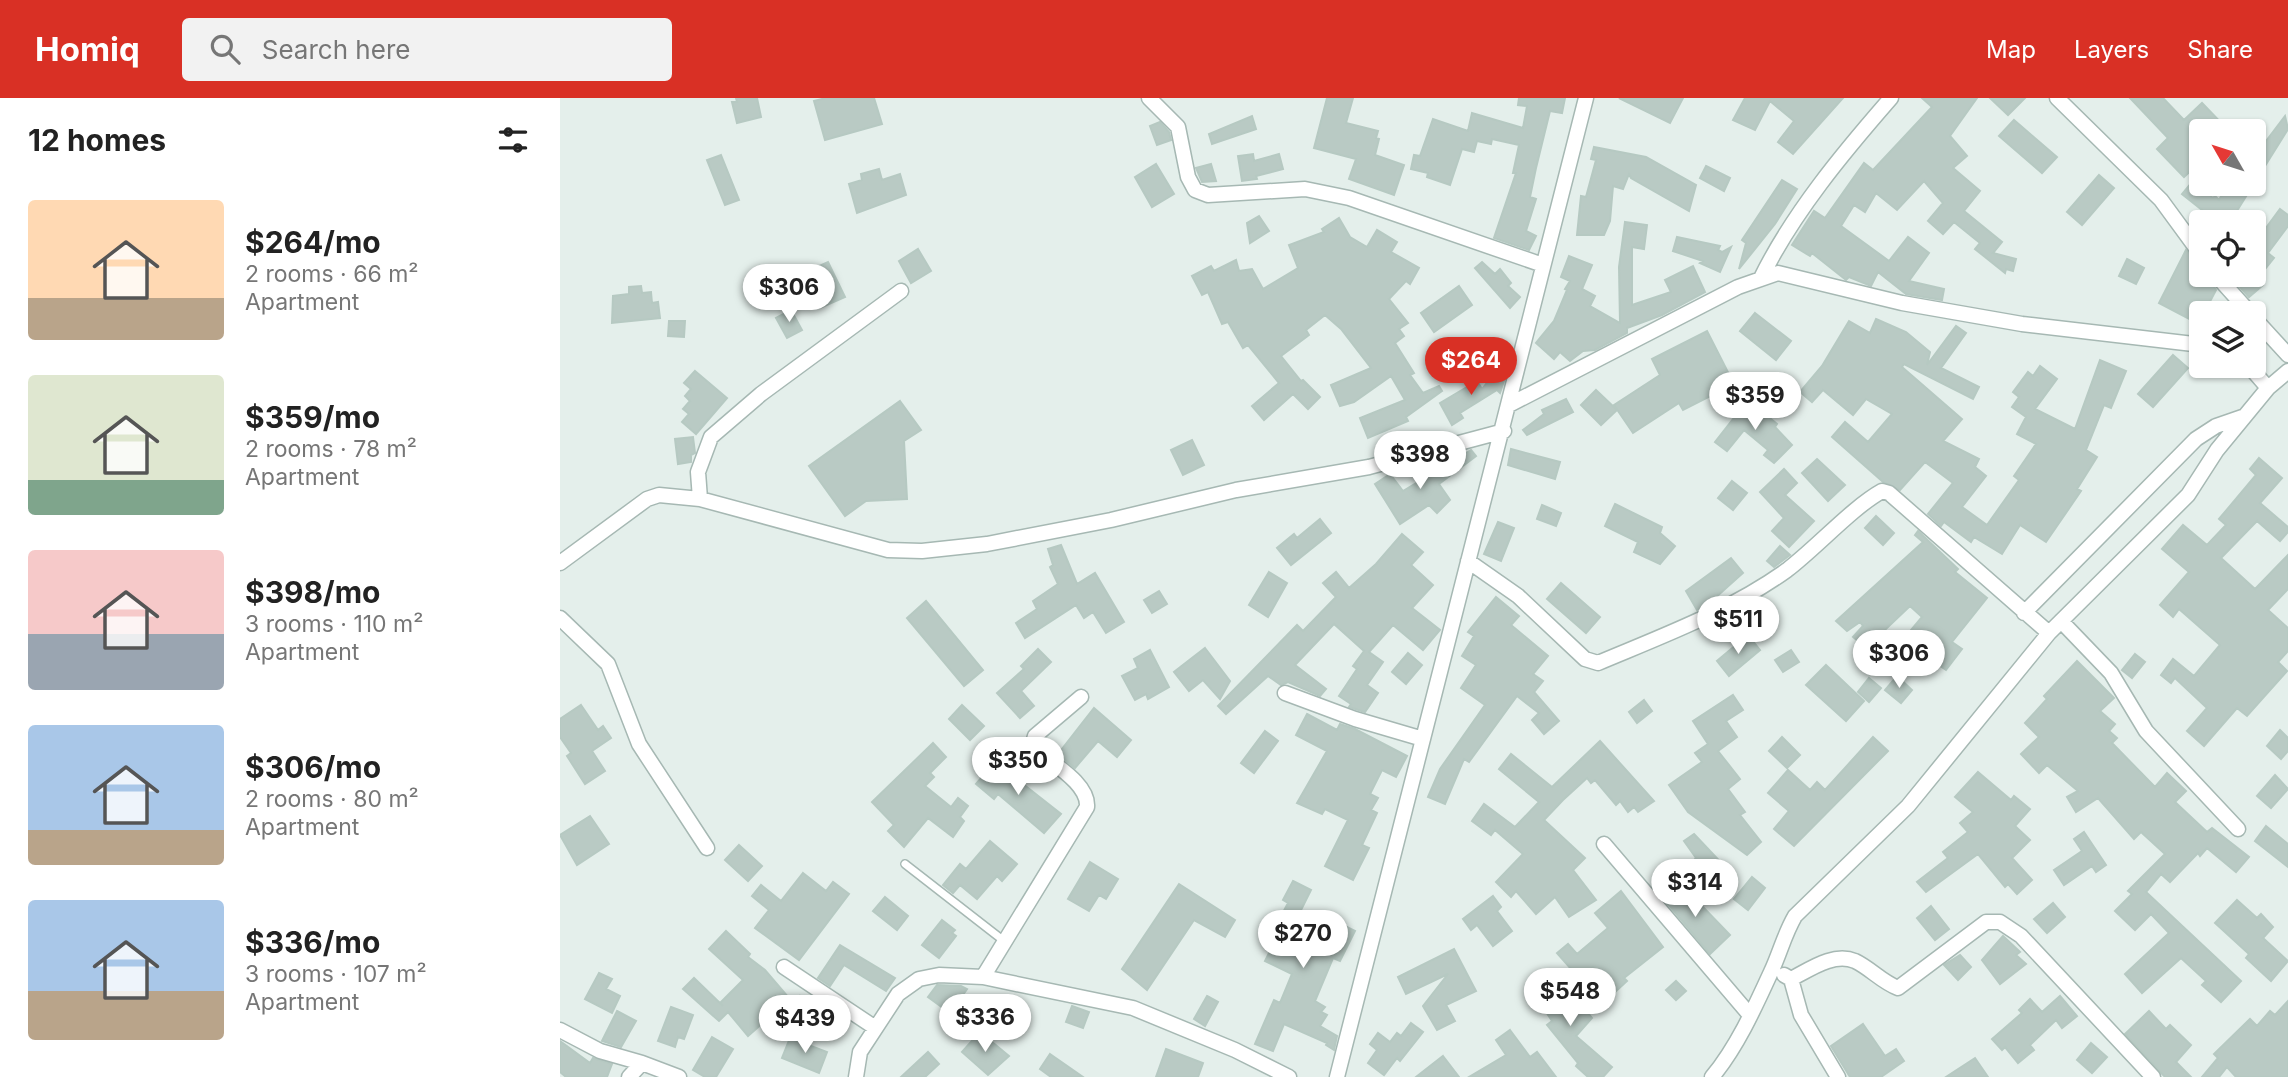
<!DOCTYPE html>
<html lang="en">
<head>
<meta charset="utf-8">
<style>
	body { margin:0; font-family:Inter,sans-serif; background:#f2f2f2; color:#222; height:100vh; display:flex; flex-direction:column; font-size:26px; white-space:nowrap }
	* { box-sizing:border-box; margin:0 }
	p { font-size:23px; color:#767676 }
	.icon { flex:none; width:38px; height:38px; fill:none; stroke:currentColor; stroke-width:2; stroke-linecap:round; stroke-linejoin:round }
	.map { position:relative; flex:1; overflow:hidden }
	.drawer { display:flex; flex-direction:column; background:#fff; width:560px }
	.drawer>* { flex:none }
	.needle { width:46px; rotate:309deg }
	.tools { position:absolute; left:1629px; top:21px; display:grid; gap:14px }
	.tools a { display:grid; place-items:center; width:77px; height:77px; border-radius:7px; background:#fff; box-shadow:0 2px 5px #0004; font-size:35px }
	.price { position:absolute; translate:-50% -60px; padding:0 16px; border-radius:24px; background:#fff; color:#222; font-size:23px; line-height:46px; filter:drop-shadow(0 2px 4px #0008) }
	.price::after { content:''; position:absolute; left:50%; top:42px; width:21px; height:16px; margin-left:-10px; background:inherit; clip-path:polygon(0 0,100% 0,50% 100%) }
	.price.on { background:#d93025; color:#fff }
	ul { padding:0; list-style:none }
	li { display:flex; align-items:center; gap:21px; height:175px; padding:0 28px }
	li span { display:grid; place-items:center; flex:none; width:196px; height:140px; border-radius:7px; color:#555 }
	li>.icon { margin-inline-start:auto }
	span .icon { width:84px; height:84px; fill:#fffc; stroke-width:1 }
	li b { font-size:30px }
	h2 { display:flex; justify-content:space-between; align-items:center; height:84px; padding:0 28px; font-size:30px }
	header { display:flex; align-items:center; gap:42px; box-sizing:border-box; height:98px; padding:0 35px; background:#d93025; color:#fff }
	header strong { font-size:33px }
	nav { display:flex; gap:38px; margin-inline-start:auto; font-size:24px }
	.search { width:490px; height:63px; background:#f2f2f2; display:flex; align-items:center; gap:18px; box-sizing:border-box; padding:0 24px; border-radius:7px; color:#767676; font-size:26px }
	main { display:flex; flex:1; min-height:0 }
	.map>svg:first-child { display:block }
</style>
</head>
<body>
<header>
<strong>Homiq</strong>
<div class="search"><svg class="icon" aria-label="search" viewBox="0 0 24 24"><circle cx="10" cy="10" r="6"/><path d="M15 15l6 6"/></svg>Search here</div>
<nav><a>Map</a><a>Layers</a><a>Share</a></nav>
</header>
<main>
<section class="drawer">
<h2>12 homes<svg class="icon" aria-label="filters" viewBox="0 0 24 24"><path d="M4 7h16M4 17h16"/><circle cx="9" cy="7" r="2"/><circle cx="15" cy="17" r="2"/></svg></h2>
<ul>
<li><span style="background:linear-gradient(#ffd9b3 70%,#b9a48a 0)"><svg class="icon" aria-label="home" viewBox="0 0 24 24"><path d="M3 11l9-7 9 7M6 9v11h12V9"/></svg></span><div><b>$264/mo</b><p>2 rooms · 66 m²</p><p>Apartment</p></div></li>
<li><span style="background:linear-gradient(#dfe7d0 75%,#7fa58c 0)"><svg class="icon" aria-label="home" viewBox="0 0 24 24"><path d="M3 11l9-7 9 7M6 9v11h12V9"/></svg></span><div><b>$359/mo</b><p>2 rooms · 78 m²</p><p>Apartment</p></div></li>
<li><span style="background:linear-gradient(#f6c9c9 60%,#9aa5b1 0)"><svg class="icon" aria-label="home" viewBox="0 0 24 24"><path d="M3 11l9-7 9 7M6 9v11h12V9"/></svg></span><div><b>$398/mo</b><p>3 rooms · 110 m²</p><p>Apartment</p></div></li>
<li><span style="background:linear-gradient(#a9c7e8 75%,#b9a48a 0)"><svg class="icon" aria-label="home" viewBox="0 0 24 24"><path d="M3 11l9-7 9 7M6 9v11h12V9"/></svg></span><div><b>$306/mo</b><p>2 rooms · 80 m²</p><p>Apartment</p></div></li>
<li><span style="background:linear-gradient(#a9c7e8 65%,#b9a48a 0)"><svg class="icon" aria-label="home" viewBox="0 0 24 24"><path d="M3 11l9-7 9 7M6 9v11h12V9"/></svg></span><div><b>$336/mo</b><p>3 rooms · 107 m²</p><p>Apartment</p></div></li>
</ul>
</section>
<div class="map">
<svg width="1728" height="979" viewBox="0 0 1728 979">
	<rect width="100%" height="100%" fill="#e4efeb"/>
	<!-- building -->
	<path fill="#b9cac4" stroke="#b6c9c2" stroke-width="2" d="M176 0H197L201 19 177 25 172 4H177Z
		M266 0H314L322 26 265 42 254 3Z
		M767 0H793L786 25 818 33 816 40 819 41 815 57 844 67 834 97 789 81 796 61 754 50Z
		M959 0H1005L1002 15 990 13 976 70 970 99 976 101 966 133 976 138 969 152 934 140 956 75H953L959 47 932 41 931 46 917 43 914 54 902 51 890 87 867 79 868 75 851 71 854 57 860 58 873 21 908 33 912 15 963 30 967 8 958 7Z
		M1059 0H1123L1110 25Z
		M1185 0H1283L1233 56 1218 44 1234 23 1210 3 1195 32 1173 22Z
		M1362 0H1417L1390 38 1407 58 1393 70 1420 93 1404 113 1442 144 1433 155 1456 161 1453 173 1446 171 1445 175 1415 151 1420 145 1394 124 1383 136 1368 123 1383 105 1364 83 1337 112 1316 95 1305 114 1294 107 1281 128 1329 163 1348 139 1369 155 1349 183 1384 191 1382 202 1346 196 1318 174 1311 188 1289 179 1286 182 1252 155 1250 158 1232 147 1254 113 1265 120 1304 65 1313 72 1372 9Z
		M1430 0H1465L1448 17Z
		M1570 0H1603L1624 22 1642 5 1669 33H1642V62L1624 79 1597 51 1608 40Z
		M692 18 696 31 652 46 649 36Z
		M1725 18 1728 31 1675 116 1684 124H1632L1642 112 1622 96 1633 83 1653 100 1655 98 1659 102 1668 86H1694V59Z
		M1454 22 1497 59 1482 75 1439 38Z
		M600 24 609 34 611 42 597 47 590 28Z
		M1034 49 1086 59 1136 87 1129 113 1071 80 1069 76 1063 91 1053 88 1050 123 1044 137H1017L1021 98 1026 99 1036 62 1031 61Z
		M693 56 694 63 719 56 723 71 696 78 697 81 682 83 678 58Z
		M161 57 179 102 165 107 147 62Z
		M596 66 614 96 592 109 575 79Z
		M651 66 656 83 642 84 636 70Z
		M1146 68 1170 80 1164 93 1140 80Z
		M319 71 322 82 340 76 346 97 297 115 289 86 302 82 301 76Z
		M1539 77 1554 90 1522 127 1507 114Z
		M1222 82 1237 91 1215 126 1179 171 1186 145 1182 142Z
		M1720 111 1728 117V128L1708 155 1714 160 1698 180 1703 187 1689 199 1669 177H1694V133L1700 138Z
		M699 118 709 133 690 145 687 125Z
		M779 120 790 139 807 149 817 132 837 144 831 154 859 170 850 186 846 183 829 201 848 225 839 231 844 238 835 245 854 275 850 277 863 295 879 288 882 293 846 319 848 323 808 340 800 320 845 302 831 278 794 304 780 308 771 287 811 270 781 231 765 217 746 232 749 237 721 258 741 283 743 282 760 299 748 311 733 296 704 322 692 308 719 285 688 247 683 250 668 224 662 226 648 194 642 197 632 178 651 168 654 173 676 162 679 173 692 171 703 191 738 170 729 147 764 134 762 131Z
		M1065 124 1087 127 1084 151 1072 149V207L1111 194 1105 182 1133 168 1145 194 1102 217 1067 230V235L1035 252 1023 253 1010 263 1000 254 994 261 976 245 994 223 1007 192 1005 191 1010 183 1001 179 1009 158 1032 167 1022 191 1035 198 1030 208 1060 225 1059 169Z
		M1117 139 1160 148 1158 152 1162 154 1171 149 1160 174 1140 165 1143 163 1113 153Z
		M358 151 371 173 351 185 339 163Z
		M1626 152 1642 167V177H1647L1656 192 1644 215H1642L1639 226 1599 205Z
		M1567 161 1584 170 1576 186 1559 178Z
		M268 164 285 199 260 210 253 195 257 193 248 173Z
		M922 164 935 176 940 171 951 185 948 188 960 199 950 210 915 170Z
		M81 188 82 195 91 194 92 205 98 204 100 220 52 225 53 198 69 196V189Z
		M899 188 912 207 874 234 861 215Z
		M231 212 242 232 227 240 216 220Z
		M1195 215 1231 243 1216 262 1180 233Z
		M1316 221 1346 234 1370 254 1367 267 1396 228 1406 235 1381 270 1419 289 1413 301 1344 266 1342 269 1402 321 1383 343 1419 361 1415 369 1426 378 1402 409 1427 427 1459 382 1454 378 1476 346 1457 336 1466 319 1452 309 1459 299 1453 294 1468 274 1473 278 1480 268 1497 281 1475 311 1515 331 1540 262 1566 273 1551 310 1544 307 1526 352 1537 359 1517 391 1521 393 1486 444 1460 427 1442 456 1414 439 1411 444 1384 424 1381 428 1368 416 1393 385 1365 364 1340 392 1323 384 1272 339 1285 324 1308 344 1332 316 1306 301 1293 317 1263 292 1252 304 1240 294 1262 268 1289 223 1310 235Z
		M109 223H125L124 239 108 238Z
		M1147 233 1174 286 1123 312 1119 305 1073 335 1054 307 1100 277 1092 261Z
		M1613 257 1628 270 1593 309 1578 296Z
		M938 271 946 277 940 295 937 292 900 315 903 320 892 327 880 305 917 283 922 291Z
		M135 273 167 300 136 336 122 324 129 316 123 311 130 303 125 298 131 291 124 285Z
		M1036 292 1057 312 1041 327 1021 307Z
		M1006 301 1013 314 967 337 963 332 984 316 982 312Z
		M1188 302 1217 326 1215 329 1232 347 1214 365 1204 357 1208 352 1184 332 1167 353 1155 344Z
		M340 303 361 332 344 343 347 401 306 403 285 418 249 368Z
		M133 339 135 355 131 357V364L118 366 115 341Z
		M632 342 644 367 623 377 611 352Z
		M951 351 1000 364 995 381 948 367Z
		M911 352 916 358 879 386 890 402 877 415 869 407 840 426 815 386 830 376 843 393Z
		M1699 360 1722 380 1700 405 1728 429V434L1720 443 1697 423 1661 460 1695 491 1728 457V491L1708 512 1728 530V553L1718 564 1727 573 1687 618 1677 610 1644 648 1627 633 1647 610 1615 580 1611 585 1601 577 1613 561 1634 578 1660 547 1619 511 1613 519 1600 507 1629 474 1602 451 1623 427 1647 447 1666 427 1659 421 1696 377 1690 371Z
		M1257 361 1285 387 1268 403 1242 375Z
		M1224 371 1237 385 1225 397 1254 423 1229 449 1212 433 1224 420 1200 394Z
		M1172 383 1187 395 1173 412 1158 400Z
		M1055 406 1102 429 1100 435 1115 448 1100 466 1074 454 1078 444 1045 428Z
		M982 407 1001 415 996 428 977 421Z
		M1316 418 1334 435 1323 447 1305 430Z
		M760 421 771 435 731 467 717 450 734 436 737 440Z
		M938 424 954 430 941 463 924 456Z
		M1358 433 1398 471 1395 474 1427 500 1392 544 1402 551 1386 572 1361 555 1344 576 1326 562 1362 519 1350 508 1306 550 1293 539 1303 528 1300 524 1287 533 1276 523 1363 444 1355 437Z
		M842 436 863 454 851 467 873 487 852 510 880 532 863 552 833 527 809 554 823 564 807 587 818 595 805 614 789 609 791 606 779 598 797 571 793 568 804 553 774 526 735 567 766 591 760 598 728 584 721 587 708 578 666 616 658 608 737 527 743 533 776 499 763 485 776 474 789 490 816 466Z
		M501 447 517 486 535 475 564 524 546 535 533 514 524 520 516 507 465 540 456 525 477 511 473 503 498 486 490 469 493 467 488 451Z
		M1220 448 1230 457 1214 469 1207 463Z
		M1171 460 1183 475 1155 500 1156 503 1137 512 1126 493Z
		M709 474 727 485 708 519 689 507Z
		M1001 485 1040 519 1026 535 987 501Z
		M599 493 607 506 592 515 584 502Z
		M936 499 959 518 951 527 988 558 973 576 983 583 974 594 999 623 984 636 972 622 979 615 957 598 909 664 904 661 885 706 868 699 880 671 925 607 901 590 916 567 902 558 914 538 908 534Z
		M366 503 423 572 404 588 347 520Z
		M1188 537 1200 552 1169 578 1157 563Z
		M645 550 670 583 660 601 643 582 629 593 614 574Z
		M478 551 491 564 461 593 474 608 460 620 437 595 464 571 461 568Z
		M590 552 609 589 588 601 586 596 575 602 562 578 578 570 574 561Z
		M1231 552 1239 564 1223 574 1215 562Z
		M848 555 862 567 846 586 832 574Z
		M1575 556 1585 564 1572 580 1562 572Z
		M1517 563 1554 600 1540 613 1555 626 1549 633 1557 640 1552 645 1595 689 1607 675 1626 693 1615 704 1647 734 1652 730 1689 759 1676 774 1647 750 1640 758 1638 755 1610 784 1601 776 1586 794 1681 883 1661 904 1642 887 1646 883 1621 860 1582 895 1565 876 1609 835 1591 816 1575 832 1555 813 1572 796 1568 793 1605 756 1581 734 1574 741 1538 700 1516 714 1507 699 1518 693 1487 667 1479 675 1461 656 1479 639 1465 625 1487 601 1484 598Z
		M1266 567 1304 603 1286 623 1246 587Z
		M1337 578 1352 592 1341 605 1325 592Z
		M1309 580 1321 590 1309 604 1298 594Z
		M1173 597 1183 612 1166 623 1177 639 1158 653 1180 681 1168 691 1185 714 1180 717 1201 744 1187 757 1128 714 1109 687 1142 664 1135 655 1148 646 1133 623Z
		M1084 602 1092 613 1077 625 1069 614Z
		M21 607 38 632 43 628 51 640 32 653 45 673 25 686 7 658 11 655 0 639V621Z
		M402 607 424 628 410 642 389 621Z
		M534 610 571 642 557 659 538 643 515 670 498 656Z
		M747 616 777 632 780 626 795 631 847 658 836 679 822 672 810 696 818 700 811 712 817 715 802 747 809 750 793 782 765 768 788 722 765 711 762 716 737 705 767 653 736 637Z
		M1720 632 1728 640V653L1721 661 1707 648Z
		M705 633 718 643 694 675 681 665Z
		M1222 639 1240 657 1227 670 1209 653Z
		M1313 639 1328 653 1234 748 1214 731 1229 713 1208 695 1228 672 1250 692 1257 684 1265 692Z
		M1040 643 1094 703 1078 714 1074 709 1068 714 1060 703 1056 707 1035 682 1031 685 1027 680 1003 702 984 722 1025 760 1013 772 1036 802 1009 819 995 799 976 816 956 793 951 799 936 784 963 756 935 732 931 737 912 723 924 706 955 729 979 704 939 671 951 656 992 689Z
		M373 645 386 659 370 675 374 679 365 688 391 709 398 700 408 708 400 719 404 723 393 739 368 720 344 749 328 733 334 727 312 704Z
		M435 664 501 716 484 735 438 696 434 701 416 686Z
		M1418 674 1451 702 1454 698 1470 711 1455 728 1470 742 1452 760 1472 782 1457 796 1448 786 1445 789 1418 756 1366 794 1357 784 1388 760 1383 754 1408 734 1400 725 1413 714 1395 699Z
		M1715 677 1728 691 1711 710 1697 698Z
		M30 718 49 746 17 767 0 737Z
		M1706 728 1728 746V769L1695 743Z
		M1524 734 1546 767 1536 774 1532 768 1504 787 1494 772 1522 753 1514 741Z
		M1134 736 1169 773 1151 791 1129 768 1136 760 1124 743Z
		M430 743 457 766 442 783 437 778 417 801 400 787 393 795 383 787 400 766 406 771Z
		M179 747 202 768 188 783 165 762Z
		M530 764 558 781 546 801 539 797 529 813 508 801Z
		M243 775 266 793 273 784 289 796 239 862 195 830 209 812 192 798 201 787 221 803Z
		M1192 779 1205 790 1188 812 1174 801Z
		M1109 782 1133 813 1140 806 1170 837 1150 856 1096 792Z
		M733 783 751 792 740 814 766 827 769 820 795 833 780 863 773 860 755 903 765 909 761 914 767 917 760 928 777 938 774 952 766 947 767 945 724 926 713 953 695 946 714 902 720 905 732 876 705 863 721 831 716 828 728 805 723 802Z
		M619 786 675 822 665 839 634 822 587 892 562 871Z
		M1061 793 1103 849 1064 880 1067 883 1055 894 1033 869 1019 880 997 855 1008 846 1017 856 1048 830 1035 815Z
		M933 798 941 809 937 813 952 833 933 848 917 827 911 832 903 821Z
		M325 799 348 818 337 832 313 813Z
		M1677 802 1697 820 1701 816 1713 829 1703 840 1728 863 1711 883 1686 860 1689 856 1655 825Z
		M1493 805 1505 819 1487 835 1474 821Z
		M1371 808 1389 831 1375 842 1357 820Z
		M382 822 395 832 392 835 396 838 379 860 362 847Z
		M166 833 190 856 188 859 205 872 234 906 240 898 256 911 248 922 251 926 247 930 220 910 188 938 168 914 159 923 123 891 134 880 163 908 160 905 183 882 149 851Z
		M1443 838 1460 854 1456 857 1466 866 1440 886 1422 862Z
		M280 847 335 880 326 893 284 867 270 888 258 880Z
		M894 851 916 893 886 907 895 923 877 932 863 908 888 876 846 896 838 879Z
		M1400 857 1411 869 1398 882 1384 867Z
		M39 875 52 881 46 891 60 898 52 915 25 901Z
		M983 876 1005 911 1017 902 1032 920 1016 938 1052 969 1043 979H1028L1016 968 1018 965 987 927 992 923 968 886Z
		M1116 883 1126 893 1116 902 1106 892Z
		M377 887 401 888 407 891 390 915 368 899Z
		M647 898 658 904 645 928 634 921Z
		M1500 898 1517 918 1502 930 1496 922 1470 947 1474 952 1458 965 1445 949 1442 952 1432 941 1462 915 1459 912 1470 901 1482 914Z
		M1728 903V979H1676L1667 969 1659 979H1642L1658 960 1654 956 1690 921 1697 928 1710 913 1715 917Z
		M512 908 529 914 523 930 506 924Z
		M111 909 133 917 124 941 118 939 115 949 98 943Z
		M57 913 76 923 61 949 42 943Z
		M1589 913 1606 931 1610 927 1631 947 1616 964 1631 979H1605L1565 936Z
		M851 925 863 934 840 963 837 960 824 977 808 965 817 952 810 946 818 935 830 944 837 935 841 938Z
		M1303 926 1325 958 1336 951 1344 963 1321 979H1290L1271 948Z
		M950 932 970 959 977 954 996 979H909L946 957 936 942Z
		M420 934 449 958 428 977 402 954Z
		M152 939 173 951 156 979H145L133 972Z
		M230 940 267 954 259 975 222 960Z
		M0 943 30 965 33 960 52 966 47 979H6L0 974Z
		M1531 945 1547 959 1532 975 1517 962Z
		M606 951 643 965 638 979H596Z
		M368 954 379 966 365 979H341Z
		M490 956 523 979H491L480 971Z
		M883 958 899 979H856Z
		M1415 960 1428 979H1386Z"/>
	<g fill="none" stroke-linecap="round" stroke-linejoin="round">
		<defs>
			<path id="service" d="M345 766 444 843"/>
			<path id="minor" d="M589 0 618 29 628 79 635 92 648 97 745 91 789 100 983 167
				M1497 0 1601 102 1642 158
				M1656 177 1690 215
				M1201 180C1233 115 1283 55 1331 0
				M1694 220 1728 257
				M1689 268 1708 290
				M949 307 1178 189 1218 175 1342 205 1462 226 1642 247
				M140 401 138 374 151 339 201 296 341 193
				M908 463 958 498 1025 561 1038 565C1102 538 1170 513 1227 472 1256 450 1293 409 1322 393L1329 395 1489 535
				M0 465 87 401 99 397 140 401 328 452 362 453 427 446 551 422 676 392 809 369 944 333
				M1464 515 1636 341 1656 328 1682 319
				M0 520 48 566 79 646 147 750
				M1501 523 1551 575 1586 633 1678 731
				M725 595 795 621 863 641
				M1044 746 1189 916
				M224 869 314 929
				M1224 877 1231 881 1241 917 1278 979
				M423 879 527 709C529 686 493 666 478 653L473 645 475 638 521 599
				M1231 881C1249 872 1273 854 1295 863 1310 870 1322 884 1338 890L1426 824H1440L1461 838 1593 979
				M0 932 40 953 82 965
				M69 979 82 965 119 979
				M296 979 300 954 338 896 359 881 379 877 423 879 573 910 675 952 729 979
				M777 979 1026 0
				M1152 979C1177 949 1195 909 1211 874 1220 855 1224 837 1235 818L1348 708 1489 535 1628 397 1657 352 1708 290 1728 273"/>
		</defs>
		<!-- service casing -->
		<use href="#service" stroke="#a6b8b3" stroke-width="10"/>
		<!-- minor casing -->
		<use href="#minor" stroke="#a6b8b3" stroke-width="17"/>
		<!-- service -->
		<use href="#service" stroke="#fff" stroke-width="7"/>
		<!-- minor -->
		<use href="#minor" stroke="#fff" stroke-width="14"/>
	</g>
</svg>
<div class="tools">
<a><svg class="needle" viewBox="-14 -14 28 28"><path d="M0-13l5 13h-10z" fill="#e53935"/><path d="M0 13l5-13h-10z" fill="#767676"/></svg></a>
<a><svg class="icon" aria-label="locate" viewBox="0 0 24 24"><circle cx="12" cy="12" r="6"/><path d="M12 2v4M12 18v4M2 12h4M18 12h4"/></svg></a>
<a><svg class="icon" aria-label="layers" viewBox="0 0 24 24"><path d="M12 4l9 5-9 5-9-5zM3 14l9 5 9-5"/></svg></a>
</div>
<b class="price" style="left:229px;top:226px">$306</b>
<b class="price on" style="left:911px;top:299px">$264</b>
<b class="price" style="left:1195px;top:334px">$359</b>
<b class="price" style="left:860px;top:393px">$398</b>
<b class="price" style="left:1178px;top:558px">$511</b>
<b class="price" style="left:1339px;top:592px">$306</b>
<b class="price" style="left:458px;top:699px">$350</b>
<b class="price" style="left:1135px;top:821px">$314</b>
<b class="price" style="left:743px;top:872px">$270</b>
<b class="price" style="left:1010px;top:930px">$548</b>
<b class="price" style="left:425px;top:956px">$336</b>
<b class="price" style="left:245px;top:957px">$439</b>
</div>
</main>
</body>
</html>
